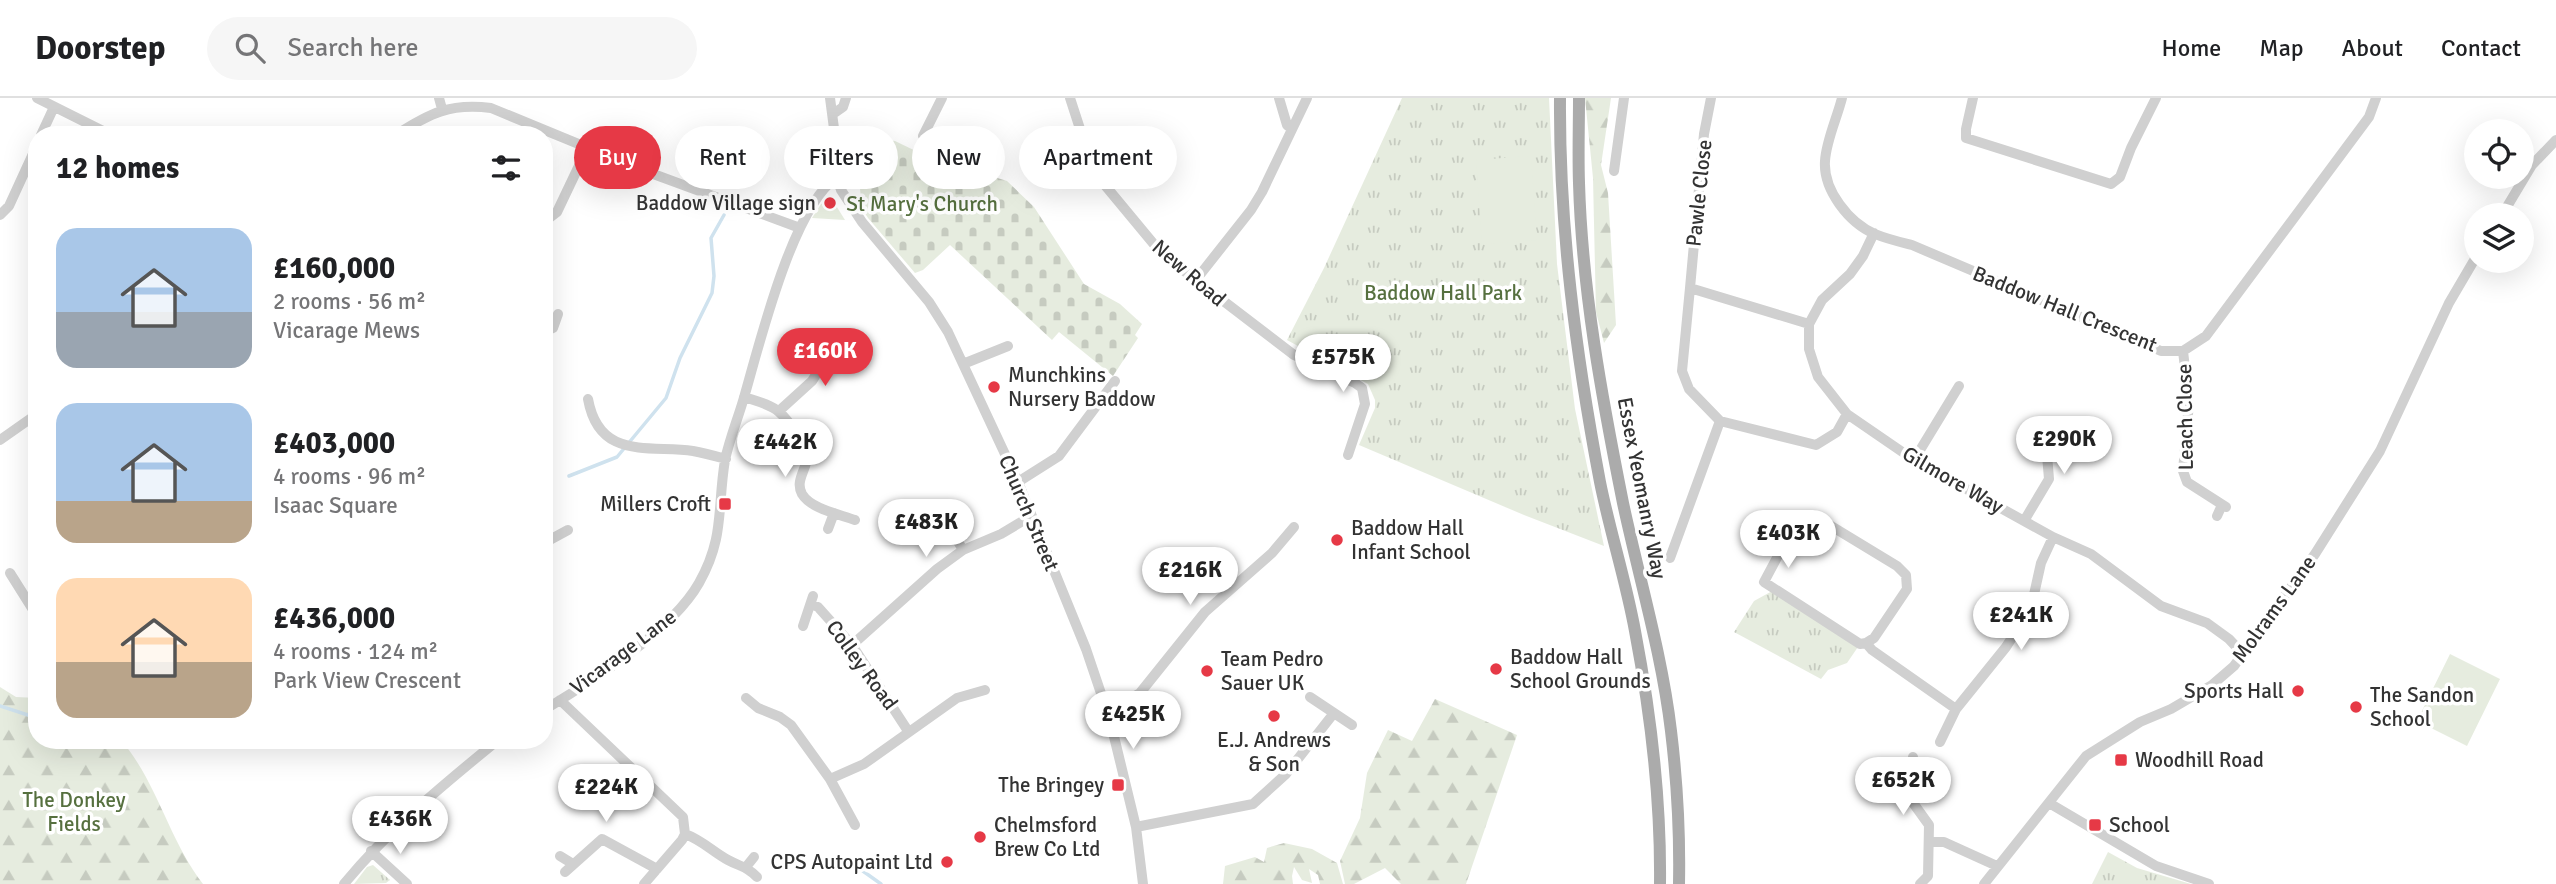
<!DOCTYPE html>
<html lang="en">
<head>
<meta charset="utf-8">
<style>
	body { margin:0; font-family:Signika,sans-serif; background:#f6f6f6; color:#202124; height:100vh; display:flex; flex-direction:column; font-size:26px; white-space:nowrap }
	* { box-sizing:border-box; margin:0 }
	p { font-size:23px; color:#757577 }
	.icon { flex:none; width:38px; height:38px; fill:none; stroke:currentColor; stroke-width:2; stroke-linecap:round; stroke-linejoin:round }
	.map { position:relative; flex:1; overflow:hidden }
	.details { position:absolute; left:28px; top:28px; width:525px; height:623px; display:flex; flex-direction:column; background:#fff; border-radius:28px; box-shadow:0 7px 28px #0002 }
	.details>* { flex:none }
	.top-card { position:absolute; left:574px; top:28px; width:665px; height:63px; display:flex; gap:14px }
	.fabs { position:absolute; left:2464px; top:21px; display:grid; gap:14px }
	.fabs a { display:grid; place-items:center; width:70px; height:70px; border-radius:50%; background:#fff; box-shadow:0 7px 28px #0002; font-size:35px }
	.price { position:absolute; translate:-50% -60px; padding:0 16px; border-radius:24px; background:#fff; color:#222; font-size:23px; line-height:46px; filter:drop-shadow(0 2px 4px #0008) }
	.price::after { content:''; position:absolute; left:50%; top:42px; width:21px; height:16px; margin-left:-10px; background:inherit; clip-path:polygon(0 0,100% 0,50% 100%) }
	.price.current { background:#e63946; color:#fff }
	ul { padding:0; list-style:none }
	li { display:flex; align-items:center; gap:21px; height:175px; padding:0 28px }
	li span { display:grid; place-items:center; flex:none; width:196px; height:140px; border-radius:21px; color:#555 }
	li>.icon { margin-inline-start:auto }
	span .icon { width:84px; height:84px; fill:#fffc; stroke-width:1 }
	li b { font-size:30px }
	h2 { display:flex; justify-content:space-between; align-items:center; height:84px; padding:0 28px; font-size:30px }
	.tag { padding:0 24px; border-radius:32px; background:#fff; box-shadow:0 7px 28px #0002; font-size:24px; line-height:63px }
	.tag.current { background:#e63946; color:#fff }
	header { display:flex; align-items:center; gap:42px; box-sizing:border-box; height:98px; padding:0 35px; background:#fff; border-bottom:2px solid #e0e0e0 }
	header strong { font-size:33px }
	nav { display:flex; gap:38px; margin-inline-start:auto; font-size:24px }
	.search { width:490px; height:63px; background:#f6f6f6; display:flex; align-items:center; gap:18px; box-sizing:border-box; padding:0 24px; border-radius:38px; color:#757577; font-size:26px }
	.map>svg:first-child { display:block }
</style>
</head>
<body>
<header>
<strong>Doorstep</strong>
<div class="search"><svg class="icon" aria-label="search" viewBox="0 0 24 24"><circle cx="10" cy="10" r="6"/><path d="M15 15l6 6"/></svg>Search here</div>
<nav><a>Home</a><a>Map</a><a>About</a><a>Contact</a></nav>
</header>
<div class="map">
<svg width="2556" height="786" viewBox="0 0 2556 786">
	<defs>
		<pattern id="grass-tufts" width="24" height="20" patternUnits="userSpaceOnUse" patternTransform="scale(1.75)"><rect width="24" height="20" fill="#e6ecdf"/><path d="M3 7l-1-3M5 7V3M7 7l1-3M15 17l-1-3M17 17v-4M19 17l1-3" fill="none" stroke="#c6cbc0"/></pattern>
		<pattern id="forest-firs" width="22" height="20" patternUnits="userSpaceOnUse" patternTransform="scale(1.75)"><rect width="22" height="20" fill="#e6ecdf"/><path d="M5 1l3.5 6h-7zM16 11l3.5 6h-7z" fill="#c6cbc0"/></pattern>
		<pattern id="cemetery-stones" width="16" height="16" patternUnits="userSpaceOnUse" patternTransform="scale(1.75)"><rect width="16" height="16" fill="#e6ecdf"/><path d="M2 7V4a2 2 0 0 1 4 0v3zM10 15v-3a2 2 0 0 1 4 0v3z" fill="#c6cbc0"/></pattern>
	</defs>
	<rect width="100%" height="100%" fill="#fff"/>
	<!-- grass -->
	<path fill="url(#grass-tufts)" d="M1402 0H1549L1557 166 1575 311 1604 448 1524 417 1359 347 1375 310V302L1368 286 1287 242 1324 170Z
		M829 102 835 106 845 122 812 120 821 106Z
		M1774 492 1860 546 1847 565 1828 572 1821 581 1734 534 1754 503Z
		M2108 754 2137 770 2191 786H2092Z
		M373 767 390 782 386 785 354 786 367 769Z"/>
	<!-- forest -->
	<path fill="url(#forest-firs)" d="M1585 0H1611L1601 67 1608 95 1616 227 1604 245 1596 214 1593 80Z
		M0 589 16 599 37 600V642H121C157 684 169 742 203 786H0Z
		M1435 601 1517 637 1466 786H1401L1385 770 1354 786H1345L1340 763 1360 720 1367 675 1388 632 1412 643Z
		M1284 745 1312 751 1337 765 1343 786H1320L1318 777 1309 771 1312 785 1302 782 1294 769 1292 778 1293 786H1223L1225 768 1255 759 1264 764 1267 750Z"/>
	<!-- cemetery -->
	<path fill="url(#cemetery-stones)" d="M863 38 895 43 922 56 1007 83 1034 109 1084 186 1120 206 1142 226 1135 237 1138 240 1113 278 1059 234 1052 242 950 147 923 172 915 175 868 120 857 103 861 101 857 59Z"/>
	<!-- garden -->
	<path fill="#e6ecdf" d="M1531 58 1537 142 1482 146 1476 62Z
		M2450 556 2500 581 2467 648 2417 623Z"/>
	<g fill="none" stroke-linecap="round" stroke-linejoin="round">
		<!-- stream -->
		<path stroke="#cfe2ee" stroke-width="3.5" d="M569 378 617 359 666 300 680 260 712 195 714 178 711 140 724 117
			M0 608 37 620
			M860 771 881 786"/>
		<!-- minor -->
		<path stroke="#d0d0d0" stroke-width="10" d="M37 0 111 37
			M439 0 442 11
			M830 0 835 38 837 79 841 92 862 124 929 204 948 234 1018 384 1086 551 1110 622 1136 729 1143 786
			M1070 0 1094 74 1162 156 1294 257 1355 285 1362 290 1365 306 1348 357
			M1279 0 1287 27 1292 31
			M1842 0C1837 20 1826 43 1825 63 1823 92 1849 125 1875 136 1887 141 1900 144 1912 147L2161 253H2183L2206 238 2369 19 2376 0
			M1973 0 1966 31V40L2111 86 2120 79 2131 50 2156 0
			M833 16 843 9 846 0
			M41 37 54 9
			M396 37C430 15 450 5 491 10L637 70 800 130
			M923 38 942 0
			M1614 73 1624 0
			M0 117 9 108 37 47
			M2502 117 2532 67 2556 42
			M544 124 557 114 587 51
			M1874 135 1863 158 1850 176 1822 202 1809 226V251L1818 279 1847 316 1914 362 2053 439 2091 456 2161 508 2207 525 2229 541 2243 556
			M1195 183 1251 112 1262 94 1307 0
			M1690 190 1704 36 1711 0
			M1809 226 1690 190 1682 273 1689 291 1720 323 1816 347 1837 334 1847 316
			M544 234 553 230 558 216
			M2183 253 2189 305 2183 373 2187 384 2226 409
			M963 266 1008 248
			M1107 295 1115 305
			M744 299C756 303 770 306 779 314 789 322 809 353 806 365 803 376 796 385 802 396 811 411 839 416 855 422
			M588 301C599 362 648 347 693 353 704 355 715 358 726 361
			M779 313 812 283 824 264 821 245
			M0 342 37 316
			M1914 362 1959 288
			M1018 384 1059 358 1115 283
			M2217 418 2222 407
			M2024 423 2049 381 2047 357 2027 344
			M950 430 963 452
			M828 431 834 415
			M544 445 568 432
			M1670 460 1720 323
			M10 475 37 518
			M811 506 818 509 852 547 908 633
			M803 528 813 498
			M1866 545 1874 540 1907 491 1906 477 1897 468 1813 417 1804 419 1796 424 1764 484 1860 546 1866 545 1872 552 1956 611
			M852 547 937 471 963 452 1001 436 1031 418
			M1310 599 1352 627
			M746 600 758 610 780 619 791 627 830 681 855 727
			M560 602 683 719 685 736 682 742 644 786
			M544 612C592 583 672 533 699 485 725 439 717 410 725 362 730 339 739 318 745 296 760 244 793 108 837 79
			M1107 614 1140 595 1205 514 1272 455 1294 429
			M1940 644 1956 611 2006 549 2031 510 2041 465 2053 439
			M1913 659 1911 702 1929 727 1928 778 1920 786
			M830 681 864 666 957 600 985 592
			M2049 705 2156 768 2209 786
			M1136 729 1253 706 1286 676 1334 615
			M685 736C702 742 713 754 728 762 741 769 746 768 757 779
			M1929 744H1944L1997 768
			M371 753 407 786
			M560 758 573 766
			M746 769 754 759
			M565 774 602 741 657 771
			M344 786C389 731 443 687 498 642
			M1984 786 2086 658 2140 624 2171 611 2212 587 2234 568 2315 456 2380 353 2449 205 2476 159"/>
		<!-- major -->
		<path stroke="#ababab" stroke-width="12" d="M1560 0C1559 129 1576 257 1600 384 1610 434 1626 483 1635 533 1651 617 1661 701 1660 786
			M1579 0C1579 28 1578 57 1579 85 1582 192 1602 300 1623 405 1639 480 1662 556 1671 633 1677 683 1680 735 1679 786"/>
	</g>
	<!-- markers -->
	<g fill="#e63946" stroke="#fff" stroke-width="2.5">
		<circle cx="830" cy="105" r="7"/>
		<circle cx="994" cy="289" r="7"/>
		<rect x="718" y="399" width="14" height="14" rx="3.5"/>
		<circle cx="1337" cy="442" r="7"/>
		<circle cx="1496" cy="571" r="7"/>
		<circle cx="1207" cy="573" r="7"/>
		<circle cx="2298" cy="593" r="7"/>
		<circle cx="2356" cy="609" r="7"/>
		<circle cx="1274" cy="618" r="7"/>
		<rect x="2114" y="655" width="14" height="14" rx="3.5"/>
		<rect x="1111" y="680" width="14" height="14" rx="3.5"/>
		<rect x="2088" y="720" width="14" height="14" rx="3.5"/>
		<circle cx="980" cy="739" r="7"/>
		<circle cx="947" cy="764" r="7"/>
	</g>
	<g text-anchor="middle" dominant-baseline="central" stroke-width="7" stroke-linejoin="round" paint-order="stroke">
		<!-- street labels -->
		<g font-size="21" fill="#333" stroke="#fff">
			<text transform="translate(1699 95) rotate(-84)">Pawle Close</text>
			<text transform="translate(1189 175) rotate(41)">New Road</text>
			<text transform="translate(2065 211) rotate(22)">Baddow Hall Crescent</text>
			<text transform="translate(2185 319) rotate(-91)">Leach Close</text>
			<text transform="translate(1953 382) rotate(30)">Gilmore Way</text>
			<text transform="translate(1642 390) rotate(79)">Essex Yeomanry Way</text>
			<text transform="translate(1029 415) rotate(67)">Church Street</text>
			<text transform="translate(2274 511) rotate(-54)">Molrams Lane</text>
			<text transform="translate(623 554) rotate(-37)">Vicarage Lane</text>
			<text transform="translate(862 567) rotate(54)">Colley Road</text>
		</g>
		<!-- poi labels -->
		<g font-size="21" fill="#333" stroke="#fff" text-anchor="start">
			<text x="816" y="105" text-anchor="end">Baddow Village sign</text>
			<text x="1008" y="277">Munchkins<tspan x="1008" dy="24">Nursery Baddow</tspan></text>
			<text x="711" y="406" text-anchor="end">Millers Croft</text>
			<text x="1351" y="430">Baddow Hall<tspan x="1351" dy="24">Infant School</tspan></text>
			<text x="1510" y="559">Baddow Hall<tspan x="1510" dy="24">School Grounds</tspan></text>
			<text x="1221" y="561">Team Pedro<tspan x="1221" dy="24">Sauer UK</tspan></text>
			<text x="2284" y="593" text-anchor="end">Sports Hall</text>
			<text x="2370" y="597">The Sandon<tspan x="2370" dy="24">School</tspan></text>
			<text x="1274" y="642" text-anchor="middle">E.J. Andrews<tspan x="1274" dy="24">&amp; Son</tspan></text>
			<text x="2135" y="662">Woodhill Road</text>
			<text x="1104" y="687" text-anchor="end">The Bringey</text>
			<text x="994" y="727">Chelmsford<tspan x="994" dy="24">Brew Co Ltd</tspan></text>
			<text x="2109" y="727">School</text>
			<text x="933" y="764" text-anchor="end">CPS Autopaint Ltd</text>
		</g>
		<!-- park labels -->
		<g font-size="21" fill="#56703f" stroke="#fff">
			<text x="922" y="106">St Mary's Church</text>
			<text x="1443" y="195">Baddow Hall Park</text>
			<text x="74" y="702">The Donkey<tspan x="74" dy="24">Fields</tspan></text>
		</g>
	</g>
</svg>
<div class="fabs">
<a><svg class="icon" aria-label="locate" viewBox="0 0 24 24"><circle cx="12" cy="12" r="6"/><path d="M12 2v4M12 18v4M2 12h4M18 12h4"/></svg></a>
<a><svg class="icon" aria-label="layers" viewBox="0 0 24 24"><path d="M12 4l9 5-9 5-9-5zM3 14l9 5 9-5"/></svg></a>
</div>
<b class="price current" style="left:825px;top:290px">£160K</b>
<b class="price" style="left:1343px;top:296px">£575K</b>
<b class="price" style="left:2064px;top:378px">£290K</b>
<b class="price" style="left:785px;top:381px">£442K</b>
<b class="price" style="left:926px;top:461px">£483K</b>
<b class="price" style="left:1788px;top:472px">£403K</b>
<b class="price" style="left:1190px;top:509px">£216K</b>
<b class="price" style="left:2021px;top:554px">£241K</b>
<b class="price" style="left:1133px;top:653px">£425K</b>
<b class="price" style="left:1903px;top:719px">£652K</b>
<b class="price" style="left:606px;top:726px">£224K</b>
<b class="price" style="left:400px;top:758px">£436K</b>
<div class="top-card">
<a class="tag current">Buy</a>
<a class="tag">Rent</a>
<a class="tag">Filters</a>
<a class="tag">New</a>
<a class="tag">Apartment</a>
</div>
<section class="details">
<h2>12 homes<svg class="icon" aria-label="filters" viewBox="0 0 24 24"><path d="M4 7h16M4 17h16"/><circle cx="9" cy="7" r="2"/><circle cx="15" cy="17" r="2"/></svg></h2>
<ul>
<li><span style="background:linear-gradient(#a9c7e8 60%,#9aa5b1 0)"><svg class="icon" aria-label="home" viewBox="0 0 24 24"><path d="M3 11l9-7 9 7M6 9v11h12V9"/></svg></span><div><b>£160,000</b><p>2 rooms · 56 m²</p><p>Vicarage Mews</p></div></li>
<li><span style="background:linear-gradient(#a9c7e8 70%,#b9a48a 0)"><svg class="icon" aria-label="home" viewBox="0 0 24 24"><path d="M3 11l9-7 9 7M6 9v11h12V9"/></svg></span><div><b>£403,000</b><p>4 rooms · 96 m²</p><p>Isaac Square</p></div></li>
<li><span style="background:linear-gradient(#ffd9b3 60%,#b9a48a 0)"><svg class="icon" aria-label="home" viewBox="0 0 24 24"><path d="M3 11l9-7 9 7M6 9v11h12V9"/></svg></span><div><b>£436,000</b><p>4 rooms · 124 m²</p><p>Park View Crescent</p></div></li>
</ul>
</section>
</div>
</body>
</html>
